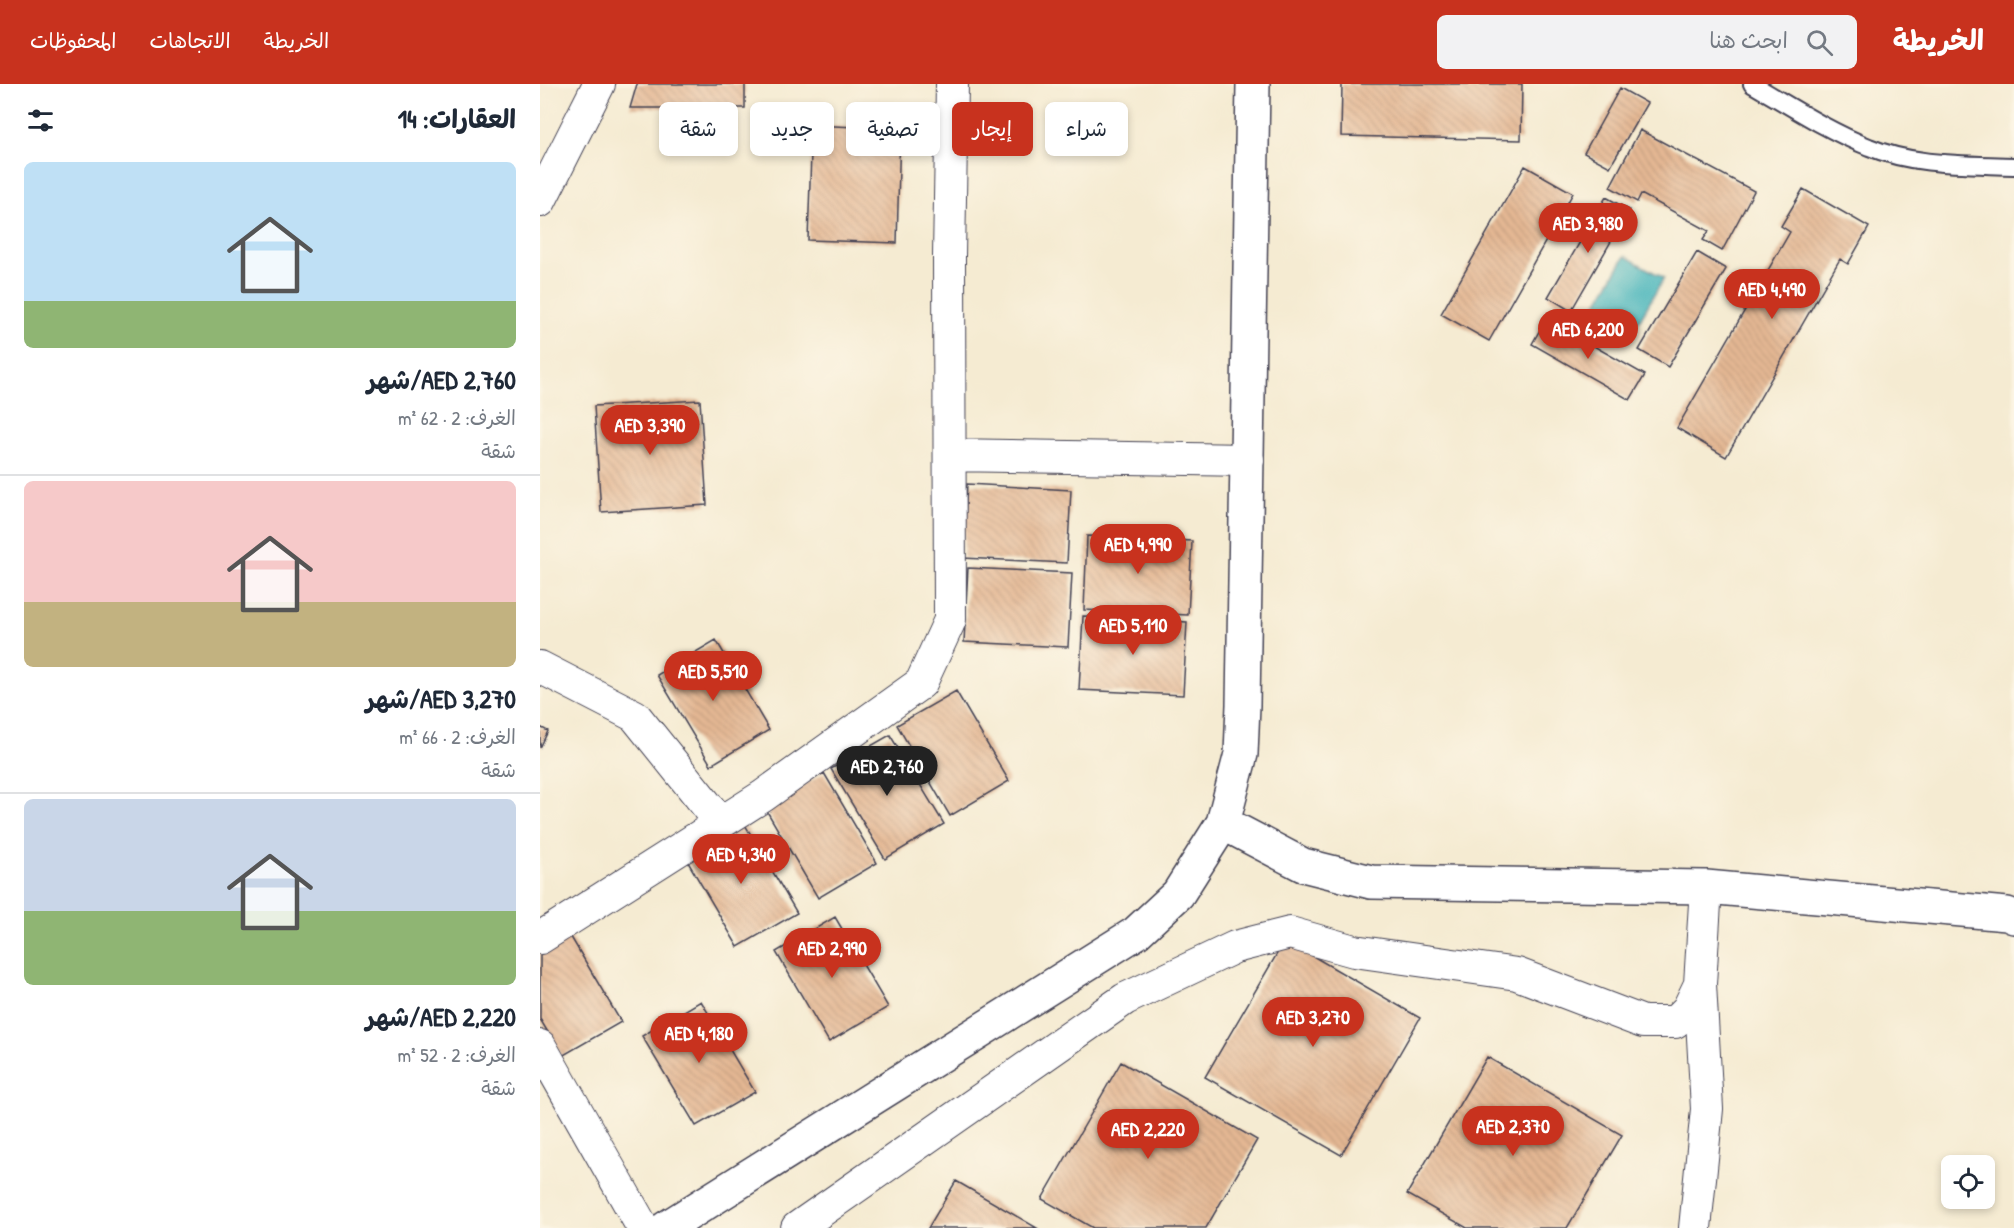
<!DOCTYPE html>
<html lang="ar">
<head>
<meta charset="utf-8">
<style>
	body { margin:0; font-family:"Patrick Hand","Playpen Sans Arabic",sans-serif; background:#f2f2f3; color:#1f2937; direction:rtl; height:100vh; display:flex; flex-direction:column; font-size:22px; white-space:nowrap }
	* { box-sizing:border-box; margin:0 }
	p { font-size:20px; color:#747a83 }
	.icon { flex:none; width:33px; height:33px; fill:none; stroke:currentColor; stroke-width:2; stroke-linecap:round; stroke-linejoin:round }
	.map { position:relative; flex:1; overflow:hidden; direction:ltr }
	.panel { display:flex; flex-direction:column; background:#fff; width:540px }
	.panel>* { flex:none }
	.hud { position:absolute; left:18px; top:18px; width:570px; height:54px; direction:rtl; display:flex; gap:12px }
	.tools { position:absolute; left:1401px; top:1071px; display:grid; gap:12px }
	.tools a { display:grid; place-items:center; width:54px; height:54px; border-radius:9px; background:#fff; box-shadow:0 3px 9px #0003; font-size:30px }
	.price { position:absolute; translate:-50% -51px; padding:0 14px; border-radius:21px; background:#c8321e; color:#fff; font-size:20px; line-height:39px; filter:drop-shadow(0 2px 3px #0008) }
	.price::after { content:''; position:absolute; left:50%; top:36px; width:18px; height:14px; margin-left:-9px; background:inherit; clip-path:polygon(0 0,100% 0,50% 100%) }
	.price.selected { background:#222; color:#fff }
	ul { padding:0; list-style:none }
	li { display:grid; align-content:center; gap:12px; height:318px; padding:0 24px }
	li+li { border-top:2px solid #e0e1e3 }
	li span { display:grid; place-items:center; height:186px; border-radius:9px; color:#555 }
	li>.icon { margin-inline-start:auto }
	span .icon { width:108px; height:108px; fill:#fffc; stroke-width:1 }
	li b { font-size:26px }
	h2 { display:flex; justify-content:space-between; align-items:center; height:72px; padding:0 24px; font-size:26px }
	.tag { padding:0 21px; border-radius:9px; background:#fff; box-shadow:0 3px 9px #0003; font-size:21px; line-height:54px }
	.tag.selected { background:#c8321e; color:#fff }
	header { display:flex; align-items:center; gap:36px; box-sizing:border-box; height:84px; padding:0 30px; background:#c8321e; color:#fff }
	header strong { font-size:28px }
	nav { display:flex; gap:33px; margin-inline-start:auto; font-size:21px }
	.search { width:420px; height:54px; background:#f2f2f3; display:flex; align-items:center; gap:15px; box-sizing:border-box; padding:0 21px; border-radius:9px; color:#747a83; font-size:22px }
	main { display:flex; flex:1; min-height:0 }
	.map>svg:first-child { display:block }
</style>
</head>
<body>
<header>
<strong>الخريطة</strong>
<div class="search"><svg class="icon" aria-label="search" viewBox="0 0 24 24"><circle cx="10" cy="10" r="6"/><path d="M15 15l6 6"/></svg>ابحث هنا</div>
<nav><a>الخريطة</a><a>الاتجاهات</a><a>المحفوظات</a></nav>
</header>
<main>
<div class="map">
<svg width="1474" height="1144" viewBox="0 0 1474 1144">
	<defs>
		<pattern id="building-back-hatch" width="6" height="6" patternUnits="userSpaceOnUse" patternTransform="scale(1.5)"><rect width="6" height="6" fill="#e4b793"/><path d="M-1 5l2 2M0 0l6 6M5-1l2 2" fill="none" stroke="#c39d80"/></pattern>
	</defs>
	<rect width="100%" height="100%" fill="#fcf5e5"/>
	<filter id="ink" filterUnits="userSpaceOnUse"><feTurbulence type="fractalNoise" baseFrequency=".0167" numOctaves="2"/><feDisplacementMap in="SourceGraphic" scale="12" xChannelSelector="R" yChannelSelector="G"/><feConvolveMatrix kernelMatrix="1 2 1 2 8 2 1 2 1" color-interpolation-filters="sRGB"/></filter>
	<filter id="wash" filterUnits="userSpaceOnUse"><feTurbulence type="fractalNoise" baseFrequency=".008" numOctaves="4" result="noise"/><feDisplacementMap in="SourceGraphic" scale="24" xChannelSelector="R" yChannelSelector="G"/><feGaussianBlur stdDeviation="1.35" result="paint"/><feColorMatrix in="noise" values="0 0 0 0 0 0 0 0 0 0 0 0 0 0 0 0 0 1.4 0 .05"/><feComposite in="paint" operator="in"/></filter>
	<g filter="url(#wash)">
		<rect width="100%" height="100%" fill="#f5ebd2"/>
		<!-- water -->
		<path fill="#43b3ba" stroke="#326a7a" stroke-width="1.5" d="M1085 172 1124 194 1092 249 1053 226Z"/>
		<g id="blocks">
			<!-- building -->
			<path fill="url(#building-back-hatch)" d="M97 0H205V24H90Z
				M802 0H982L981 56 801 52Z
				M1080 4 1107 19 1070 83 1044 69Z
				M272 41 360 45 357 159 268 156Z
				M1100 46 1214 107 1182 167 1163 156 1169 147 1101 110 1097 118 1070 103Z
				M985 82 1033 109 949 257 901 230Z
				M1263 105 1329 143 1308 180 1300 175 1186 373 1137 344 1250 148 1241 142Z
				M1066 113 1089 126 1031 227 1008 213Z
				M1157 168 1186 185 1128 283 1099 266Z
				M1006 235 1105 291 1090 316 992 260Z
				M160 316 167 421 61 428 54 322Z
				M427 400 531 406 527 479 423 474Z
				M547 452 652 457 648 531 544 526Z
				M428 484 532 489 528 563 424 558Z
				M543 532 647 538 643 611 539 606Z
				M176 556 229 646 171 681 117 591Z
				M416 607 469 697 410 732 357 641Z
				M0 643 8 647 0 664Z
				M350 651 404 740 345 775 291 685Z
				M284 689 337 779 278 814 225 724Z
				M204 739 257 829 198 863 145 773Z
				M295 833 348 923 289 958 236 868Z
				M28 848 81 938 22 972 0 935V864Z
				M745 856 880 934 801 1071 665 993Z
				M161 917 215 1008 156 1042 102 952Z
				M947 973 1082 1051 1027 1144H927L867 1110Z
				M581 978 717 1056 666 1144H553L502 1115Z
				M416 1097 497 1144H388Z"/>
		</g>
	</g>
	<g filter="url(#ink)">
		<use href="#blocks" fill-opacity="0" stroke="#424052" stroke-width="1.5"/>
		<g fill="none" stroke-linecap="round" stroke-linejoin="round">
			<defs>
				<path id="lane" d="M1212 0C1250 22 1288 47 1329 63 1374 82 1426 80 1474 82"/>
				<path id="street" d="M0 117 59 0
					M410 371 708 376
					M0 583 95 632 181 739
					M0 854 223 712 381 599 410 536 409 172 412 0
					M0 962 103 1144
					M257 1144 585 915 695 863 750 849 814 867 977 890 1103 938H1135L1148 925 1160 900
					M1155 1144 1167 1025 1160 900 1166 803"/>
				<path id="secondary" d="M683 739 763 781 831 798 1166 803 1467 830 1474 833
					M126 1144 596 849 638 810 683 739 701 670 703 621 713 0"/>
			</defs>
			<!-- lane casing -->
			<use href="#lane" stroke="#424052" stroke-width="20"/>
			<!-- street casing -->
			<use href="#street" stroke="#424052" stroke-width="34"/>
			<!-- secondary casing -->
			<use href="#secondary" stroke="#424052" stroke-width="36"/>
			<!-- lane -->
			<use href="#lane" stroke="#fff" stroke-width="16"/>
			<!-- street -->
			<use href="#street" stroke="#fff" stroke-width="32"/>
			<!-- secondary -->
			<use href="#secondary" stroke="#fff" stroke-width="33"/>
		</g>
	</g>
</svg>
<div class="tools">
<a><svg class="icon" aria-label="locate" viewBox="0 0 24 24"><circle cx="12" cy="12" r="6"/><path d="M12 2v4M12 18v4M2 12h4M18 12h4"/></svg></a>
</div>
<b class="price" style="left:1048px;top:170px">AED 3,980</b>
<b class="price" style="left:1232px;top:236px">AED 4,490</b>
<b class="price" style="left:1048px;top:276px">AED 6,200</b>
<b class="price" style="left:110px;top:372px">AED 3,390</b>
<b class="price" style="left:598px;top:491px">AED 4,990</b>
<b class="price" style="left:593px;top:572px">AED 5,110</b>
<b class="price" style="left:173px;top:618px">AED 5,510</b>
<b class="price selected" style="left:347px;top:713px">AED 2,760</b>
<b class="price" style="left:201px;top:801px">AED 4,340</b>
<b class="price" style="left:292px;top:895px">AED 2,990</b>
<b class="price" style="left:773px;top:964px">AED 3,270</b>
<b class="price" style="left:159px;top:980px">AED 4,180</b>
<b class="price" style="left:973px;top:1073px">AED 2,370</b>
<b class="price" style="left:608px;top:1076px">AED 2,220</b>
<div class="hud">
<a class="tag">شراء</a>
<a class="tag selected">إيجار</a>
<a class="tag">تصفية</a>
<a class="tag">جديد</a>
<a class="tag">شقة</a>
</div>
</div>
<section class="panel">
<h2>العقارات: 14<svg class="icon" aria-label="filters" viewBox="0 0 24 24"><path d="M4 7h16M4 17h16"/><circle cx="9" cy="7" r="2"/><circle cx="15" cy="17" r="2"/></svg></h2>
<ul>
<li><span style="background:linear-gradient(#bfe0f5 75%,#8fb573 0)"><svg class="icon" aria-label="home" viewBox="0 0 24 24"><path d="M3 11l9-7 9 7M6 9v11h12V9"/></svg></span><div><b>AED 2,760/شهر</b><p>الغرف: 2 · 62 m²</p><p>شقة</p></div></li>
<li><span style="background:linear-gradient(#f6c9c9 65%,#c2b280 0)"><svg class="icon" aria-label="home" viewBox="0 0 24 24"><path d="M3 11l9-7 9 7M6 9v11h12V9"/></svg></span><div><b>AED 3,270/شهر</b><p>الغرف: 2 · 66 m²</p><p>شقة</p></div></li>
<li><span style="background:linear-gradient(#c9d6e8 60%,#8fb573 0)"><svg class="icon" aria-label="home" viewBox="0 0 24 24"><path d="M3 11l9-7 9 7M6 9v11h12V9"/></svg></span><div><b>AED 2,220/شهر</b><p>الغرف: 2 · 52 m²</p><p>شقة</p></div></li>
</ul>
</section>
</main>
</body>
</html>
